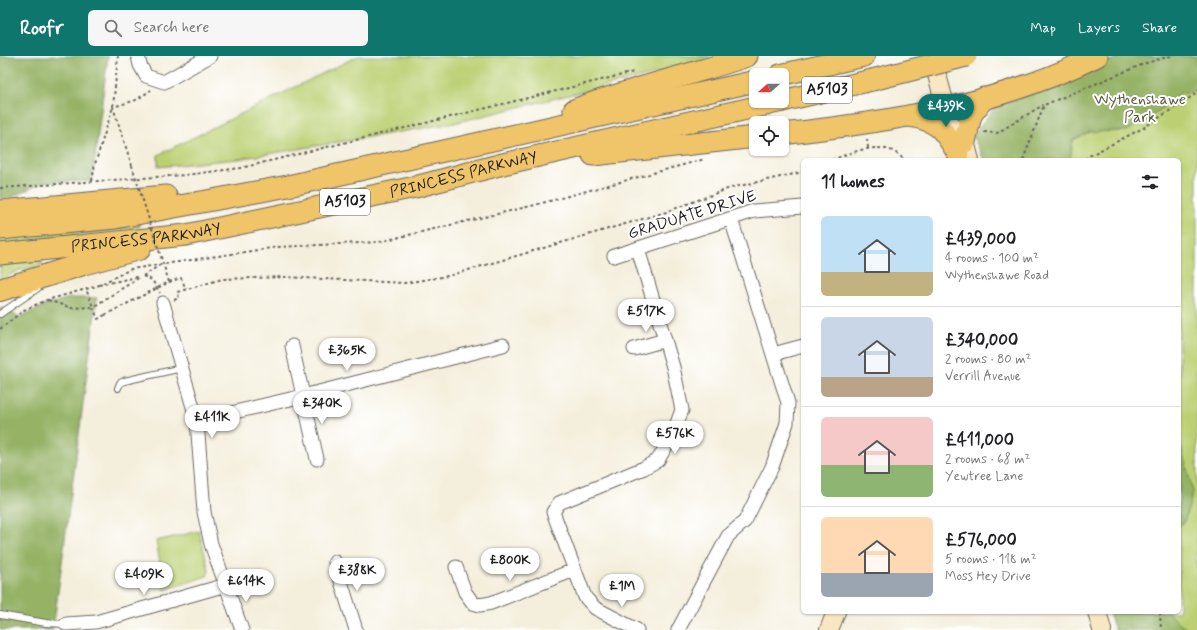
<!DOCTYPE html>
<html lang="en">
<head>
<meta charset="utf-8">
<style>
	body { margin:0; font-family:Mynerve,sans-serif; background:#f6f6f6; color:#202124; height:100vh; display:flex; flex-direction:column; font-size:15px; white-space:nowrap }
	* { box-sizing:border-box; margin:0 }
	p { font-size:13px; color:#757577 }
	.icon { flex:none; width:22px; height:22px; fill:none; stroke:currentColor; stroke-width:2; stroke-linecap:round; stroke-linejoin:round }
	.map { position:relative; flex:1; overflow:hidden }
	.sheet { position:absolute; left:801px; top:102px; width:380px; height:456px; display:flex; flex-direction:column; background:#fff; border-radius:6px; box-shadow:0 1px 3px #0004 }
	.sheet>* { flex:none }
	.needle { width:26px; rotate:249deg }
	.tools { position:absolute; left:749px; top:12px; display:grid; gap:8px }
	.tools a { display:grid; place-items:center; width:40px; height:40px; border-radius:6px; background:#fff; box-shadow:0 1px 3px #0004; font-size:20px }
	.price { position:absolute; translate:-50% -34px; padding:0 9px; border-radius:14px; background:#fff; color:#222; font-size:13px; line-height:26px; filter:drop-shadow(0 1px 2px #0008) }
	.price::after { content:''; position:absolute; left:50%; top:24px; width:12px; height:9px; margin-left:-6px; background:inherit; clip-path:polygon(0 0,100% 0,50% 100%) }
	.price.active { background:#0f766e; color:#fff }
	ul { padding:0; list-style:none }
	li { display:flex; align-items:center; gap:12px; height:100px; padding:0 20px }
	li+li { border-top:1px solid #e0e0e0 }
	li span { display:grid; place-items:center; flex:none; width:112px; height:80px; border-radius:6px; color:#555 }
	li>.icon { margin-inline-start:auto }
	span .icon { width:48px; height:48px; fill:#fffc; stroke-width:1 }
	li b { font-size:17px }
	h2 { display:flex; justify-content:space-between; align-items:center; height:48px; padding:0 20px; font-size:17px }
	header { display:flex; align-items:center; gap:24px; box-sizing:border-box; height:56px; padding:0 20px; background:#0f766e; color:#fff }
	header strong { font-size:19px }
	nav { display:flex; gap:22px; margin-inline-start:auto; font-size:14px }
	.search { width:280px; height:36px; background:#f6f6f6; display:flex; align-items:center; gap:10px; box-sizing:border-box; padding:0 14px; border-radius:6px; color:#757577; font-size:15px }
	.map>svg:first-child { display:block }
</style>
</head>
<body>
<header>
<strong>Roofr</strong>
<div class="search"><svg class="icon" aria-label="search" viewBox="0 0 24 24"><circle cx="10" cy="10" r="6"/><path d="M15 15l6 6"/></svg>Search here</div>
<nav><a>Map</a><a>Layers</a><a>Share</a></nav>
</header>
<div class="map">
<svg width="1197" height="574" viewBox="0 0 1197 574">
	<rect width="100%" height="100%" fill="#fff"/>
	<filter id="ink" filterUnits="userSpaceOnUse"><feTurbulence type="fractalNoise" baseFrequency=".025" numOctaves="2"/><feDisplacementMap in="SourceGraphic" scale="8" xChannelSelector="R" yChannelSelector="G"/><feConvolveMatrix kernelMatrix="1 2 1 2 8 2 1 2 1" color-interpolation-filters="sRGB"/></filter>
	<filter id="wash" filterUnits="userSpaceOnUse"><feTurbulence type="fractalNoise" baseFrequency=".012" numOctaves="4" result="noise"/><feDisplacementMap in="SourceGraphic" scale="16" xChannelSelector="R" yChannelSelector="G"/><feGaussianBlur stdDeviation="0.9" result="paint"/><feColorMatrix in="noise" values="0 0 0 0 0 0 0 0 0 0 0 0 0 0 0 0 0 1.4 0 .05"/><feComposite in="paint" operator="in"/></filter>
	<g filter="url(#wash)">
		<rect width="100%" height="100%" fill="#f4efdd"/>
		<!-- green -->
		<path fill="#bcd073" stroke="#6c7648" d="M358 0H711L688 10 454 67 238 103 158 111V99Z
			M1122 0H1197V574H1115L1109 556H1179V104H984L994 52Z
			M139 165 140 171 0 189V180Z
			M40 204 43 206 42 209 20 214 0 224V209Z
			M199 475 209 515 207 520 165 534 156 485Z"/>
		<!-- forest -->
		<path fill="#95b265" stroke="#586740" d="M0 0H108L92 125 44 126 12 141 0 143Z
			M1122 0H1197V35L1180 37 1150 62 1126 75 1090 76 1073 84 1070 104H984L973 80 994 52Z
			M69 242H97L53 574H0V251L20 261 43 250Z
			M1179 383 1193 436 1184 467 1179 470Z
			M1109 556H1167L1188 574H1115Z"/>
	</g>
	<g filter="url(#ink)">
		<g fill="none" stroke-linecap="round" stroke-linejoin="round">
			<defs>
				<path id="service" d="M0 258 38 232
					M118 332 120 327 124 325 182 312
					M0 559 46 567 66 568"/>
				<path id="minor" d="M138 0 140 9 146 20 164 26 210 0
					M614 200 754 155 803 151
					M163 247 197 365 204 456 211 488 242 574
					M292 290 317 403
					M634 293 665 284
					M773 298 803 290
					M197 365 303 340 503 289
					M335 506 356 574
					M456 511 465 536 473 547 480 549 491 547 574 514
					M66 568 96 566 226 529
					M637 574 595 552 585 541 553 456 559 447 644 412 658 404 673 378 682 354 673 311 638 193
					M678 574 728 480 745 465 772 411 787 367 788 347 731 163"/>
				<path id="secondary" d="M932 0 956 90
					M962 74 970 104
					M1097 556 1102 574
					M829 574 836 556"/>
				<g id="trunk">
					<path d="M780 19 864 0"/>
					<path d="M782 45 872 24"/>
					<path d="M574 54C630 32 689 20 747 0"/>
					<path d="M909 60C939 65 943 73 958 98"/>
					<path d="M782 78C889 66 1000 49 1097 0"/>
					<path d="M965 86 971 59 984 42"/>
					<path d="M593 99 756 81"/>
					<path d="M0 155 166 140"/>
					<path d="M0 173 115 162 288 130 756 25"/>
					<path id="s1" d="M0 198 186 179 415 131 503 108 782 45"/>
					<path d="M80 209 140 193"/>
				</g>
				<path id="motorway" d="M0 234 80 209"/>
			</defs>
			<!-- service casing -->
			<use href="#service" stroke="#686660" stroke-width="8"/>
			<!-- minor casing -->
			<use href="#minor" stroke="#686660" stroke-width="15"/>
			<!-- secondary casing -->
			<use href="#secondary" stroke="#686660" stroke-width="20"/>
			<!-- trunk casing -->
			<use href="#trunk" stroke="#686660" stroke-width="23"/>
			<!-- motorway casing -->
			<use href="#motorway" stroke="#686660" stroke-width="24"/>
			<!-- path -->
			<path stroke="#686660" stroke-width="2" stroke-dasharray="3 3" stroke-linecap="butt" d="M984 76 997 77 1043 49
				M867 83 868 92
				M832 104C850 97 870 88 890 94 895 95 901 101 905 104
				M1023 104 1044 49 1146 7 1171 0
				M1086 104 1087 101 1143 72 1194 39 1197 35
				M132 110 113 51 136 44 151 34
				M92 125 95 108 113 51 118 0
				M0 132 185 119 241 112 634 16
				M143 220 152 224 160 237
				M143 220 160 209
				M169 226 181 222 186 233
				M99 229 137 221
				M48 244 71 252 93 251 86 233
				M174 244 179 242 177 236 222 223 285 221 404 227 448 220 666 156 730 132 803 116
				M105 259 98 263 93 251 140 221
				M0 273 24 254 47 244 97 230 131 213 278 191 379 186 535 149 705 103
				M1160 556 1161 574"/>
			<!-- service -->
			<use href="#service" stroke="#fff" stroke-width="6"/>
			<!-- minor -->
			<use href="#minor" stroke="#fff" stroke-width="13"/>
			<!-- secondary -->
			<use href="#secondary" stroke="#f9e7c3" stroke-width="18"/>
			<!-- trunk -->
			<use href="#trunk" stroke="#f0c469" stroke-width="21"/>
			<!-- motorway -->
			<use href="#motorway" stroke="#f0c469" stroke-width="22"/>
			<defs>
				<path id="trunk-bridge" d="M872 24 966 0"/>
			</defs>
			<!-- trunk-bridge casing -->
			<use href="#trunk-bridge" stroke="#686660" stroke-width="23" stroke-linecap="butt"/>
			<!-- path-bridge -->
			<path stroke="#686660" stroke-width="2" stroke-dasharray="3 3" stroke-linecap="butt" d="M105 259 169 226 132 110"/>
			<!-- trunk-bridge -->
			<use href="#trunk-bridge" stroke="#f0c469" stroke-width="21"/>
		</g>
	</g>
	<g text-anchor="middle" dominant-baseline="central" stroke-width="4" stroke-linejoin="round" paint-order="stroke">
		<!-- shield labels -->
		<g fill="#fff" stroke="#606060" stroke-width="1">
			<rect x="802" y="21" width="50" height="26" rx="3"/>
			<rect x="320" y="133" width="50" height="26" rx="3"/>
		</g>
		<g font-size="15" font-weight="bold" fill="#1c1c1c">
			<text x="827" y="34">A5103</text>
			<text x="345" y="146">A5103</text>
		</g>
		<!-- park labels -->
		<g font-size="16" fill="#545b3a" stroke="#fff">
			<text x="1140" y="43">Wythenshawe<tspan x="1140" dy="18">Park</tspan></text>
		</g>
		<!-- street labels -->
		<g font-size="16" fill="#1c1c1c" stroke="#fff">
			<text stroke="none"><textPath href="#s1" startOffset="471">PRINCESS PARKWAY</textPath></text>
			<text transform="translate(692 159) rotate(-17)">GRADUATE DRIVE</text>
			<text stroke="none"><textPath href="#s1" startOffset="147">PRINCESS PARKWAY</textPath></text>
		</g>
	</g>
</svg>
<div class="tools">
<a><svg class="needle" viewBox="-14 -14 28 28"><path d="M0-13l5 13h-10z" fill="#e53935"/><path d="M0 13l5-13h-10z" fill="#757577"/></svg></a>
<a><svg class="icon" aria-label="locate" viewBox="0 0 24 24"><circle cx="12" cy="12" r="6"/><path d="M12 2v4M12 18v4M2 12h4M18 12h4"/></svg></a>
</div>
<b class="price active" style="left:946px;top:72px">£439K</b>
<b class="price" style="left:646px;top:277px">£517K</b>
<b class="price" style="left:347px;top:316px">£365K</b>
<b class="price" style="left:322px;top:369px">£340K</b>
<b class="price" style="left:212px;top:383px">£411K</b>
<b class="price" style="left:675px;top:399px">£576K</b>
<b class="price" style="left:510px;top:526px">£800K</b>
<b class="price" style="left:357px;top:536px">£388K</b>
<b class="price" style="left:144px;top:540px">£409K</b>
<b class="price" style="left:246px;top:547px">£614K</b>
<b class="price" style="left:622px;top:552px">£1M</b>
<section class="sheet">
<h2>11 homes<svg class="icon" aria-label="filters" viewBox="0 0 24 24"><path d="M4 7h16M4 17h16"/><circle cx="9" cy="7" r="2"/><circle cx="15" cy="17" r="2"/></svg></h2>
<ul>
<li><span style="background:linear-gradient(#bfe0f5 70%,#c2b280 0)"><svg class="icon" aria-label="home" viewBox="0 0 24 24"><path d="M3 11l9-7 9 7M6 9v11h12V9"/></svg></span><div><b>£439,000</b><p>4 rooms · 100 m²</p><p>Wythenshawe Road</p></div></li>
<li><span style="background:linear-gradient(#c9d6e8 75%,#b9a48a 0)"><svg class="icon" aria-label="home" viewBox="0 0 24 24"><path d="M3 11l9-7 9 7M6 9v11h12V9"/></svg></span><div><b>£340,000</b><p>2 rooms · 80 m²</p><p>Verrill Avenue</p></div></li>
<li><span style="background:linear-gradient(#f6c9c9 60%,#8fb573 0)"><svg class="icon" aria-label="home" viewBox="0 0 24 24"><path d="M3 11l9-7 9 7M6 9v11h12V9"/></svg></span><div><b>£411,000</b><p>2 rooms · 68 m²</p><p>Yewtree Lane</p></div></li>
<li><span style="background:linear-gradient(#ffd9b3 70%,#9aa5b1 0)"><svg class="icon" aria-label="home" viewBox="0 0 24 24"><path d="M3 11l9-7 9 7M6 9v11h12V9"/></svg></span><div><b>£576,000</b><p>5 rooms · 118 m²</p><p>Moss Hey Drive</p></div></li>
</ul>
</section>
</div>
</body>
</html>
